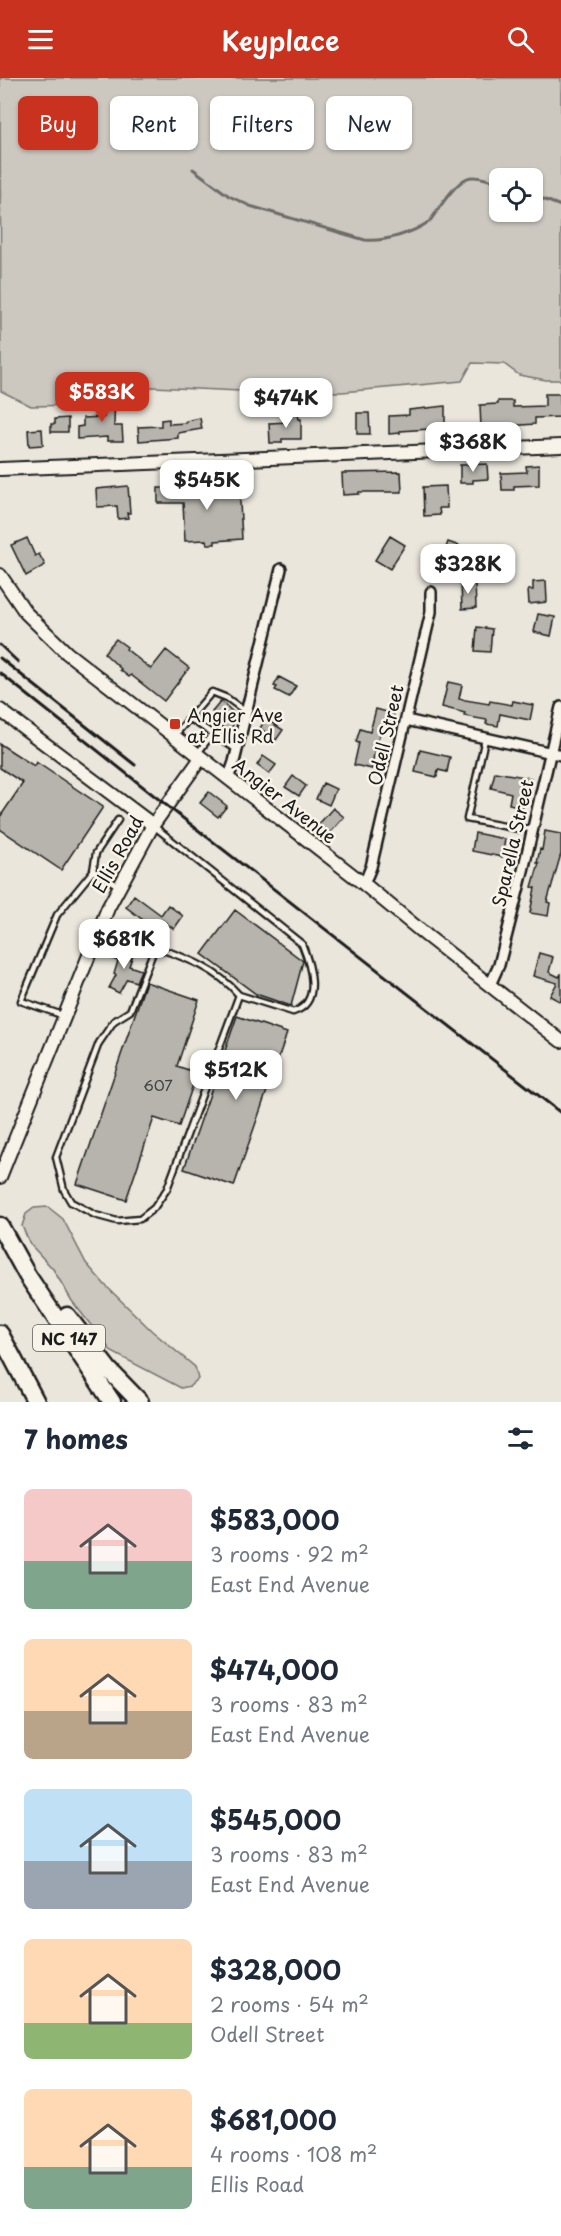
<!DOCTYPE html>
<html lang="en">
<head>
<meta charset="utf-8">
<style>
	body { margin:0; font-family:"Playpen Sans",sans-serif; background:#f6f6f7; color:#1f2937; height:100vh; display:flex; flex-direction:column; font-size:22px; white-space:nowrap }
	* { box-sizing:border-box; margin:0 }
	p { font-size:20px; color:#747a83 }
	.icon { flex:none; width:33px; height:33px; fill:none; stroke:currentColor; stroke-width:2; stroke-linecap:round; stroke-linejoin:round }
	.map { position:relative; height:1324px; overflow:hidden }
	.details { display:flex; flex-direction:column; background:#fff; flex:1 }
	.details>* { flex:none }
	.hud { position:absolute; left:18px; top:18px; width:525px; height:54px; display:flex; gap:12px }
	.fabs { position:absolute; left:489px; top:90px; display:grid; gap:12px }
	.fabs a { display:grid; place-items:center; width:54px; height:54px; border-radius:9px; background:#fff; box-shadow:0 2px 4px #0004; font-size:30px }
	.price { position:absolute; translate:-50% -51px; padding:0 14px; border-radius:12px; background:#fff; color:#222; font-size:20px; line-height:39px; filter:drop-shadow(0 2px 3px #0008) }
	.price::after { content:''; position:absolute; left:50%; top:36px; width:18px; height:14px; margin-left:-9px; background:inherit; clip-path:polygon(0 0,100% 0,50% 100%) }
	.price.active { background:#c8321e; color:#fff }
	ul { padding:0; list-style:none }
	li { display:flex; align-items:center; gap:18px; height:150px; padding:0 24px }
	li span { display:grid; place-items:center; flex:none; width:168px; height:120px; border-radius:9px; color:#555 }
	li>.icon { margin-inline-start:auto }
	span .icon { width:72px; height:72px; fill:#fffc; stroke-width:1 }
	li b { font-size:26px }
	h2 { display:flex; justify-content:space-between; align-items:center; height:72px; padding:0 24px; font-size:26px }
	.pill { padding:0 21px; border-radius:9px; background:#fff; box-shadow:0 2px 4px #0004; font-size:21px; line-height:54px }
	.pill.active { background:#c8321e; color:#fff }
	header { display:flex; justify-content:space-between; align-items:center; height:78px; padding:0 24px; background:#c8321e; color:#fff; font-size:27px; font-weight:600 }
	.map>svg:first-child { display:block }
</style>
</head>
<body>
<header><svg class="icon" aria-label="menu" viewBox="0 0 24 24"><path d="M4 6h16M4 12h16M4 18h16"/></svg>Keyplace<svg class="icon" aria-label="search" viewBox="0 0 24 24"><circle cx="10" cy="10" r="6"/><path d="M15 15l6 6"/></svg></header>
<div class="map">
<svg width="561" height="1324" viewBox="0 0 561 1324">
	<rect width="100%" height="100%" fill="#eae6dc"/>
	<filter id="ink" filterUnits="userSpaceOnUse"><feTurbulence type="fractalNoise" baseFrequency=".0167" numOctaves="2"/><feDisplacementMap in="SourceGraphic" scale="12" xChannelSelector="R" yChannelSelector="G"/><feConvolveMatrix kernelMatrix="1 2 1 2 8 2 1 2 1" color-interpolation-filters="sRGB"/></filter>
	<g filter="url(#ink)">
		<!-- green -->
		<path fill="#ccc8c0" stroke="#74726e" stroke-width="1.5" fill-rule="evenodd" d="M0 0H561V302H546L519 297 504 286 472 285 462 303 342 314 241 313 109 307 101 318 78 327 31 328 1 313ZM532 100V134H500V100Z
			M48 1129 63 1141 86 1185 105 1207 152 1253 195 1289 198 1301 190 1308 181 1310 112 1274 72 1223 53 1191 30 1166 22 1148 26 1136 34 1130Z"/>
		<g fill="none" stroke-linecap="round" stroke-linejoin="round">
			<!-- stream -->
			<path stroke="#6d6c68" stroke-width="3" d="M193 91 229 118 250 128 365 162C385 164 413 155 430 143 438 132 458 99 472 99 480 98 491 103 500 105
				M532 117 561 128"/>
		</g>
		<!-- building -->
		<path fill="#b6b4ac" stroke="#1c1c1c" stroke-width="1.5" d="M107 311H115L114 348H122L123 363H107V359L77 361V349L83 348V340L104 339 103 324 107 323Z
			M545 316H560L561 339 535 340V346L481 350 480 327 498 326V323H513V329L545 328Z
			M445 328V350L400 353V355L389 356V338L409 337V332Z
			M290 331H297L299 341H301V361H282V365H270L269 345 288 344Z
			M357 335H369L370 356H357Z
			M68 340V354H51V346H55V341Z
			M200 340 202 351 178 355V360L139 363 138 349 161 348V342L169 341V346L186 345V343Z
			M42 351 43 367 29 368 28 352Z
			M487 386 488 401 473 402V405H460V387Z
			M539 387V407L514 408V412H502L501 395 527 394 526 388Z
			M401 394 402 414H359V416L343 417 342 395Z
			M181 405H197V408L239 406 242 461 215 463V466H207L206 462 185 463 183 425H158V410H181Z
			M128 408 130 435H127L128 440 118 441 117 428 97 429 96 411Z
			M446 408 447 430H439L440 437 424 438 423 409Z
			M390 458 405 467 390 491 375 482Z
			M27 460 35 478 39 476 45 487 26 498 11 467Z
			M448 464 468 471 463 486 443 478Z
			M546 503 547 524 529 526 528 512H533V504Z
			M461 504H475L476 530 462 531Z
			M538 536 555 539 551 558 534 554Z
			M477 549 492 551 490 574 475 573Z
			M116 561 127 569 126 571 151 591 166 572 189 590 164 623 131 597 129 599 120 592 121 591 104 575Z
			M279 599 296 608 289 619 275 612 277 609 274 608Z
			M448 604 462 607 459 621 489 626 490 623 512 627 513 623 533 627 530 642 500 636 498 648 486 646 487 642 464 638 465 635 442 629Z
			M221 623 235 636 231 656 211 640 214 636 212 634Z
			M376 631 394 636 390 650 382 648 374 675 372 691 354 687 359 665 356 664 360 651 370 654Z
			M266 641 283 652 276 662 260 650Z
			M0 666 34 688 36 684 103 729 61 792 0 751V739L23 705 0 690Z
			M420 672 450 679 447 694 438 692 437 699 415 694Z
			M263 678 276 687 269 696 257 687Z
			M495 694 531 700 523 729 509 726 511 715 491 710Z
			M293 698 306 708 299 718 285 709Z
			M323 705 336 711 329 727 316 721Z
			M209 714 227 728 218 739 200 725Z
			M333 730 344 739 330 755 319 746Z
			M545 753 561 756V776L547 824 550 825 548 838 530 835 535 810 532 809 539 785H537L540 771 542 772Z
			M475 755 505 761 502 779 472 773Z
			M134 817 161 837 168 827 183 838 174 851 162 842 155 851 126 829Z
			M235 832 303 883 291 928 256 916 202 876Z
			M118 869 134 874 129 888 141 892 136 904 127 901 119 915 109 910 116 897 114 896 118 883 113 881Z
			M539 875 553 879 549 894 559 899 561 896V924L550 918 557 905 533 898Z
			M146 904 199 922 177 988 197 995 179 1048 154 1040 126 1122 77 1106Z
			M237 938 287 955 234 1108 184 1091Z"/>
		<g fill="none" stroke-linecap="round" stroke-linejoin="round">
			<defs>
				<path id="lane" d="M189 640 237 672
					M175 657 212 614 227 620 246 634
					M485 661 467 741 519 751 532 750
					M198 675 212 656
					M155 749 302 866C310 886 323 925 293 934L239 917
					M93 793 119 808
					M104 845 155 869 130 933 114 943 99 965 56 1079 64 1112 71 1124 95 1137 117 1143 140 1141 154 1130 167 1111 239 917C217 891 187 880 155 869
					M62 937 21 923 57 837 93 793 96 775 118 742"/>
				<path id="street" d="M406 642 561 677
					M228 701 234 684 281 491
					M364 806 371 789 431 534V514
					M490 907 499 887 523 793 561 629"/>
				<path id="secondary" d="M0 391 561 368
					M0 497 26 535 67 575 364 806 427 858 561 963
					M0 632 153 747
					M0 1099 108 830 153 747 201 680"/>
				<path id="highway" d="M0 1148 27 1197 112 1324
					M67 1238 108 1291 140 1324
					M0 1256 36 1324"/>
			</defs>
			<!-- lane casing -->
			<use href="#lane" stroke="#1c1c1c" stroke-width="9"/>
			<!-- street casing -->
			<use href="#street" stroke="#1c1c1c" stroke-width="14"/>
			<!-- secondary casing -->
			<use href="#secondary" stroke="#1c1c1c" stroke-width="16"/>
			<!-- highway casing -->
			<use href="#highway" stroke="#1c1c1c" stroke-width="21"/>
			<!-- lane -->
			<use href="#lane" stroke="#f7f3e8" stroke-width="4.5"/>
			<!-- street -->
			<use href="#street" stroke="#f7f3e8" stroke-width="9"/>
			<!-- secondary -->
			<use href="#secondary" stroke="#f7f3e8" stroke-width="12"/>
			<!-- highway -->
			<use href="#highway" stroke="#f7f3e8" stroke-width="16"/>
			<!-- rail -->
			<path stroke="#1c1c1c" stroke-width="3" d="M0 567 18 584
				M0 580 135 687
				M0 595 166 727 561 1035"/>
		</g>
	</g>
	<!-- markers -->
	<rect fill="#c8321e" stroke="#f7f3e8" stroke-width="2" x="169" y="640" width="12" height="12" rx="3"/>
	<g text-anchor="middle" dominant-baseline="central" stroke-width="5" stroke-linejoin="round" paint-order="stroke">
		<!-- number labels -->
		<g font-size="15" fill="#424240">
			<text x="158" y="1006">607</text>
		</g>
		<!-- shield labels -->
		<rect fill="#f7f3e8" stroke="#5e5c59" stroke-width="1.5" x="33" y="1247" width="72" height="26" rx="4.5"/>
		<g font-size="16" font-weight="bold" fill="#1c1c1c">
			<text x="69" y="1260">NC 147</text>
		</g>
		<!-- poi labels -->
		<g font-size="18" fill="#1c1c1c" stroke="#f7f3e8" text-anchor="start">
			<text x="187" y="636">Angier Ave<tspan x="187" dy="21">at Ellis Rd</tspan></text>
		</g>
		<!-- street labels -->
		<g font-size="18" fill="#1c1c1c" stroke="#f7f3e8">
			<text transform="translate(385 657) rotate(-77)">Odell Street</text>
			<text transform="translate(285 722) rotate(38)">Angier Avenue</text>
			<text transform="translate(512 765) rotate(-77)">Sparella Street</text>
			<text transform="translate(117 776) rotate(-61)">Ellis Road</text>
		</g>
	</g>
</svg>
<div class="fabs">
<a><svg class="icon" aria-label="locate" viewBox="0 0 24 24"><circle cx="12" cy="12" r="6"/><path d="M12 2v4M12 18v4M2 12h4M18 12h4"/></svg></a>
</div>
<b class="price active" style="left:102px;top:345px">$583K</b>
<b class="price" style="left:286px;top:351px">$474K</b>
<b class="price" style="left:473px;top:395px">$368K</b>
<b class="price" style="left:207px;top:433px">$545K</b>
<b class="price" style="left:468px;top:517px">$328K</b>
<b class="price" style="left:124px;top:892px">$681K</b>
<b class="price" style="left:236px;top:1023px">$512K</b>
<div class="hud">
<a class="pill active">Buy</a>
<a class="pill">Rent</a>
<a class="pill">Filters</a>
<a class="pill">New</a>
</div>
</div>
<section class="details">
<h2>7 homes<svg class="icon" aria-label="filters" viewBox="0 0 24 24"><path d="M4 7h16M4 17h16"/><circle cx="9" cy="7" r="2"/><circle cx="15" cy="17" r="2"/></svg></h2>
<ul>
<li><span style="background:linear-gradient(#f6c9c9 60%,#7fa58c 0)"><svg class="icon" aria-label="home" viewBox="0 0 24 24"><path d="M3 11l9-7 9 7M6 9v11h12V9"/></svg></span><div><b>$583,000</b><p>3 rooms · 92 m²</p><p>East End Avenue</p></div></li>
<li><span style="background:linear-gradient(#ffd9b3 60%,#b9a48a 0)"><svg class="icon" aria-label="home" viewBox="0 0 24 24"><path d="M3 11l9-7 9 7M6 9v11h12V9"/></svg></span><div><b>$474,000</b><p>3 rooms · 83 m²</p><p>East End Avenue</p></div></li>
<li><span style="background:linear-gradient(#bfe0f5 60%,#9aa5b1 0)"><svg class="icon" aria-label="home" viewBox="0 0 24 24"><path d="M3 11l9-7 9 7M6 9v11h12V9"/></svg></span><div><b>$545,000</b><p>3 rooms · 83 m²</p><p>East End Avenue</p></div></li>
<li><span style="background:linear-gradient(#ffd9b3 70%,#8fb573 0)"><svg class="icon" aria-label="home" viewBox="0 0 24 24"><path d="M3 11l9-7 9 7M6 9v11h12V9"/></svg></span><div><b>$328,000</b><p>2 rooms · 54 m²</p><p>Odell Street</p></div></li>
<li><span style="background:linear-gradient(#ffd9b3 65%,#7fa58c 0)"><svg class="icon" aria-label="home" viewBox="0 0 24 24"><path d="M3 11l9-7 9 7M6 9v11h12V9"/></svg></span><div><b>$681,000</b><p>4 rooms · 108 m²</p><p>Ellis Road</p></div></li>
</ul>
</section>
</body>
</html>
